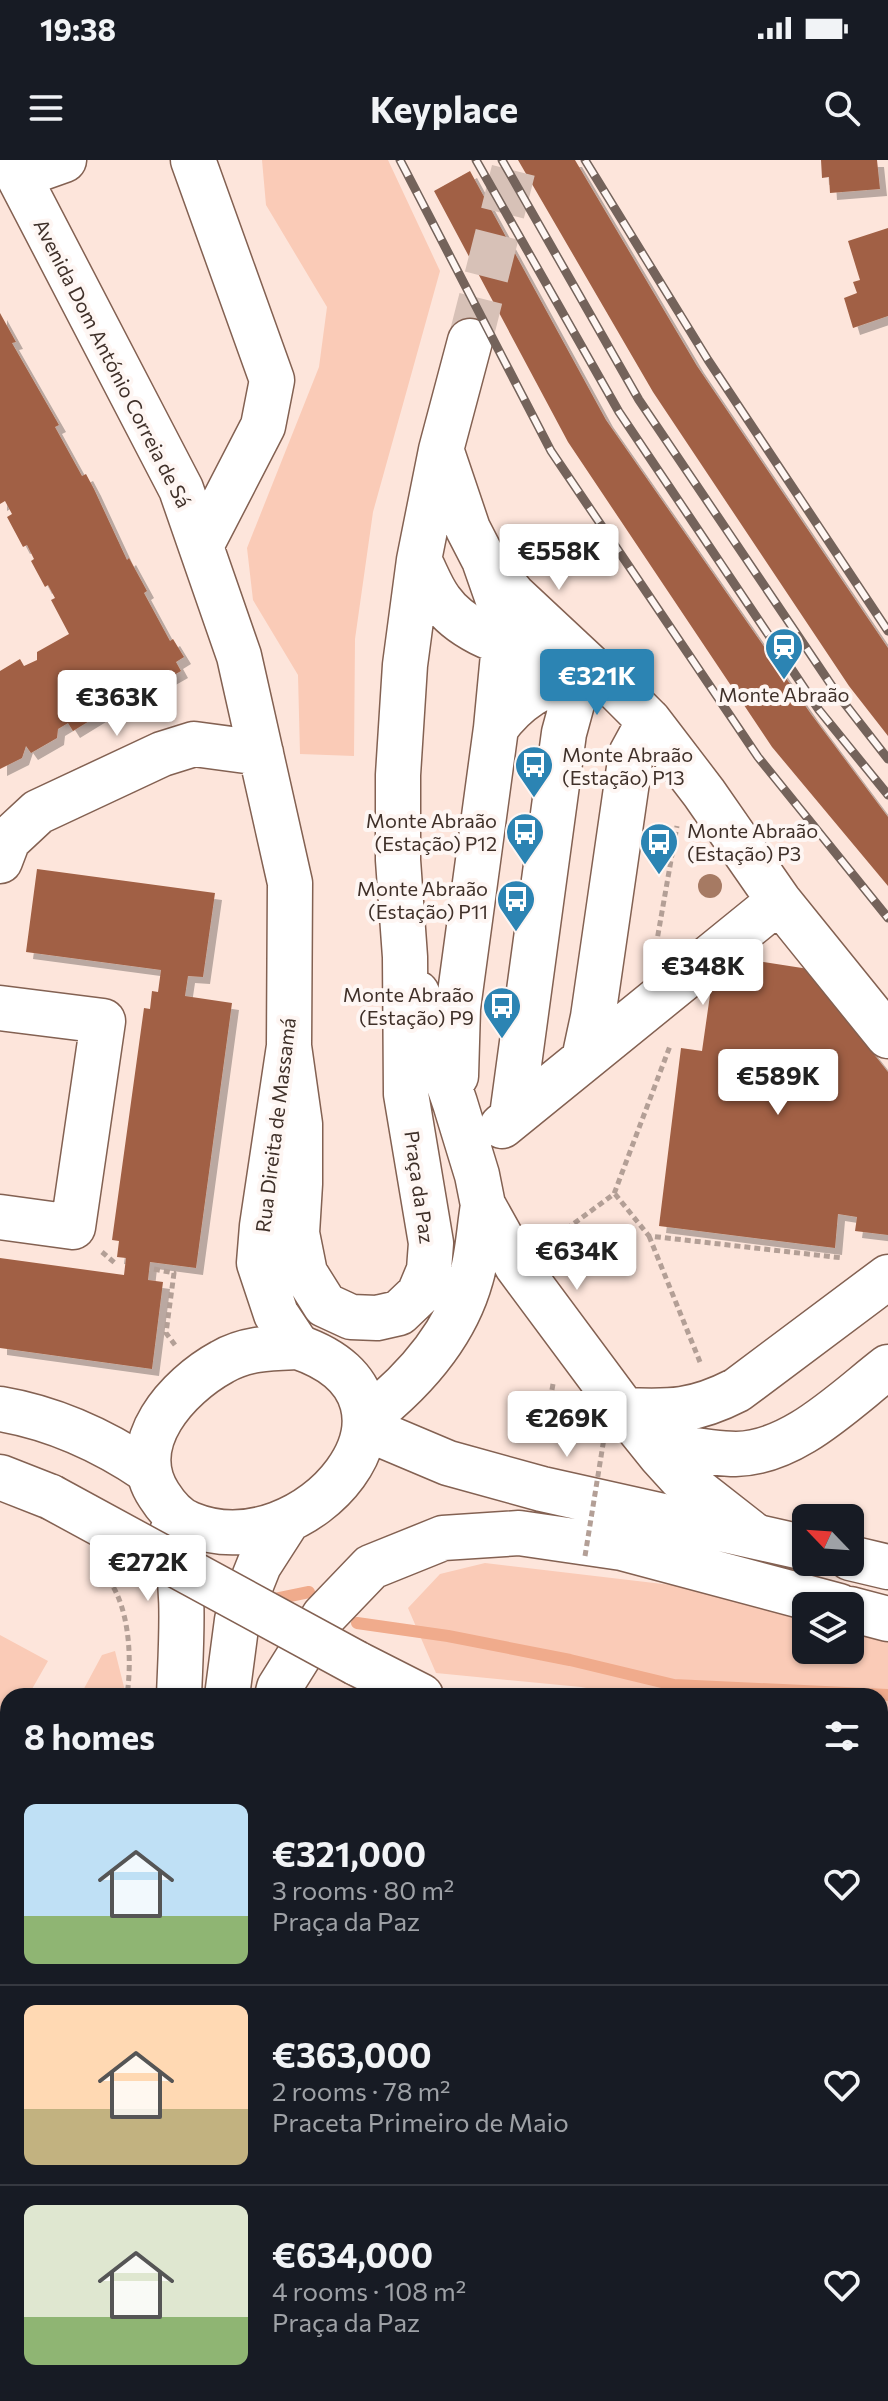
<!DOCTYPE html>
<html lang="en">
<head>
<meta charset="utf-8">
<style>
	body { margin:0; font-family:Commissioner,sans-serif; background:#242831; color:#f1f3f6; height:100vh; display:flex; flex-direction:column; font-size:30px; white-space:nowrap }
	* { box-sizing:border-box; margin:0 }
	p { font-size:26px; color:#9ea1a6 }
	.icon { flex:none; width:44px; height:44px; fill:none; stroke:currentColor; stroke-width:2; stroke-linecap:round; stroke-linejoin:round }
	.map { position:relative; flex:1; overflow:hidden }
	.drawer { position:absolute; left:0px; top:1528px; width:888px; height:714px; display:flex; flex-direction:column; background:#171b24; border-radius:24px 24px 0 0; box-shadow:0 2px 6px #0004 }
	.drawer>* { flex:none }
	.needle { width:52px; rotate:295deg }
	.fabs { position:absolute; left:792px; top:1344px; display:grid; gap:16px }
	.fabs a { display:grid; place-items:center; width:72px; height:72px; border-radius:12px; background:#171b24; box-shadow:0 2px 6px #0004; font-size:40px }
	.price { position:absolute; translate:-50% -68px; padding:0 18px; border-radius:8px; background:#fff; color:#222; font-size:26px; line-height:52px; filter:drop-shadow(0 2px 4px #0008) }
	.price::after { content:''; position:absolute; left:50%; top:48px; width:24px; height:18px; margin-left:-12px; background:inherit; clip-path:polygon(0 0,100% 0,50% 100%) }
	.price.active { background:#2c84b3; color:#fff }
	ul { padding:0; list-style:none }
	li { display:flex; align-items:center; gap:24px; height:200px; padding:0 24px }
	li+li { border-top:2px solid #363941 }
	li span { display:grid; place-items:center; flex:none; width:224px; height:160px; border-radius:12px; color:#555 }
	li>.icon { margin-inline-start:auto }
	span .icon { width:96px; height:96px; fill:#fffc; stroke-width:1 }
	li b { font-size:34px }
	h2 { display:flex; justify-content:space-between; align-items:center; height:96px; padding:0 24px; font-size:34px }
	.status { display:flex; justify-content:space-between; align-items:center; height:56px; padding:0 40px; background:#171b24; direction:ltr }
	.status svg { height:22px; fill:currentColor }
	header { display:flex; justify-content:space-between; align-items:center; height:104px; padding:0 24px; background:#171b24; font-size:36px; font-weight:700 }
	.map>svg:first-child { display:block }
</style>
</head>
<body>
<div class="status"><b>19:38</b><svg viewBox="0 0 49 12"><path d="M0 12V9h3v3zM5 12V6h3v6zM10 12V3h3v9zM15 12V0h3v12zM26 1h20v11H26zM47 4h2v5h-2z"/></svg></div>
<header><svg class="icon" aria-label="menu" viewBox="0 0 24 24"><path d="M4 6h16M4 12h16M4 18h16"/></svg>Keyplace<svg class="icon" aria-label="search" viewBox="0 0 24 24"><circle cx="10" cy="10" r="6"/><path d="M15 15l6 6"/></svg></header>
<div class="map">
<svg width="888" height="2241" viewBox="0 0 888 2241">
	<defs>
		<filter id="shadow"><feDropShadow dx="7" dy="7" stdDeviation="0" flood-color="#0004"/></filter>
	</defs>
	<rect width="100%" height="100%" fill="#fde5db"/>
	<!-- green -->
	<path fill="#facbb7" d="M262 0H388L440 111 373 352 355 479 354 596 300 594 298 515 253 440 247 388 319 207 327 147 266 45Z
		M485 1403 705 1429 806 1453V1490H850V1463L888 1472V1562L880 1563V1536H631L581 1527 436 1513 408 1448 440 1414Z
		M0 1475 48 1501 28 1536H8V1574L0 1588Z
		M115 1491 125 1531 123 1536H80L102 1495Z
		M8 1676V1927L0 1940V1692Z"/>
	<g fill="none" stroke-linecap="round" stroke-linejoin="round">
		<!-- stream -->
		<path stroke="#f0ab8c" stroke-width="12" d="M275 1439 309 1432
			M357 1463 448 1476 570 1500 674 1525 888 1535"/>
	</g>
	<!-- building -->
	<path fill="#a16145" filter="url(#shadow)" d="M518 0H575L697 206 888 488V576L849 526 653 232Z
		M821 0H877L880 29 830 33 829 17 822 18Z
		M470 11 606 260 811 554 888 657V726L772 587 568 282 434 31Z
		M888 68V156L853 168 844 138 857 133 853 122 860 120 848 81Z
		M0 153 16 182 12 183 59 265 55 267 82 316 86 314 94 329 127 400 129 398 147 431 144 433 170 481 173 479 184 497 176 502 181 511 107 553 102 544 99 555 73 571 68 563 58 569 57 578 31 593 26 586 22 598 0 609V511L20 499 24 506 37 500V492L69 474 51 440 55 438 48 425 45 427 31 401 34 399 27 385 23 387 7 357 12 354 5 341 0 344Z
		M37 709 215 733 203 817 188 816 185 836 232 843 196 1108 150 1102 148 1120 163 1122 152 1209 0 1188V1098L124 1115 126 1098 117 1097 119 1081 112 1080 144 848 150 849 152 831 158 832 161 810 26 792Z
		M751 800 815 810 833 842 888 912V1075L855 1071 857 1057 838 1054 835 1088 659 1066 681 888 702 891 712 821 747 826Z
		M0 2103 8 2107V2169L0 2164Z"/>
	<g fill="none" stroke-linecap="round" stroke-linejoin="round">
		<!-- minor-tunnel -->
		<path stroke="#d7c1b7" stroke-width="44" stroke-dasharray="44 22" stroke-linecap="butt" d="M470 181 516 0"/>
		<defs>
			<path id="minor" d="M10 0 181 329 239 496 290 723 289 886 262 1066 259 1103 276 1154 298 1187
				M193 0 272 220 263 266 201 386
				M19 16 64 0
				M442 292 468 369 484 400 506 463 496 568 458 848 456 916
				M419 400C426 413 431 428 440 440 461 470 499 482 532 493
				M495 413 513 435 589 506 611 523 649 561 704 633 779 741 888 876
				M496 568C522 532 550 524 589 506
				M0 701 8 680 38 652 162 594 194 584 261 593
				M417 833 455 943 477 1015 483 1045 517 1106 624 1250 661 1296 681 1318 755 1376
				M0 848 103 861 73 1067 0 1057
				M289 886 300 964V1024L297 1073 305 1113 325 1145 351 1157 377 1158 399 1153 419 1134 429 1110 431 1083 406 934 405 797 398 700V615L405 505 419 400 441 290 470 181
				M584 899 593 857 631 594 649 561
				M512 956 564 573 573 540 589 506
				M502 966 779 741
				M0 1249C53 1258 105 1282 148 1311
				M624 1250C671 1252 694 1252 737 1230L888 1117
				M367 1258C413 1222 455 1176 471 1118 478 1095 479 1069 483 1045
				M651 1283C679 1287 709 1294 736 1294 794 1293 845 1240 888 1207
				M880 1696 888 1698
				M0 1984 8 1970
				M595 2234 604 2241
				M643 2234 651 2241
				M381 2241 387 2234"/>
			<path id="major" d="M298 1187C452 1240 306 1412 190 1364 177 1359 166 1346 159 1335 125 1284 178 1226 222 1202 246 1188 271 1188 298 1187Z
				M365 1268 448 1303 542 1329 806 1388
				M0 1317 51 1337
				M172 1372C186 1426 181 1481 179 1536
				M850 1398 888 1407
				M850 1449 888 1459
				M356 1503 421 1536
				M227 1536 237 1460 259 1405 286 1363
				M277 1536 279 1528 324 1456 371 1407 443 1378 519 1373 622 1388 839 1446
				M880 1656H888
				M152 2241 159 2234"/>
		</defs>
		<!-- minor casing -->
		<use href="#minor" stroke="#836152" stroke-width="47"/>
		<!-- major casing -->
		<use href="#major" stroke="#836152" stroke-width="47"/>
		<!-- path -->
		<path stroke="#b39f96" stroke-width="5" stroke-dasharray="6 4" stroke-linecap="butt" d="M656 786 677 666
			M615 1034 649 1076 843 1098
			M649 1076 700 1202
			M550 1081 614 1034 670 886
			M102 1092 116 1104
			M154 1109 174 1113 166 1173 175 1185
			M553 1224 545 1270 588 1272
			M108 1419C130 1448 132 1500 127 1536"/>
		<!-- minor -->
		<use href="#minor" stroke="#fff" stroke-width="44"/>
		<!-- major -->
		<use href="#major" stroke="#fff" stroke-width="44"/>
		<defs>
			<path id="rail" d="M400 0 551 291 758 597 888 758
				M476 0 619 252 819 550 888 635
				M502 0 639 240 838 535 888 599
				M585 0 708 200 888 471"/>
		</defs>
		<!-- rail casing -->
		<use href="#rail" stroke="#74635b" stroke-width="9"/>
		<!-- rail -->
		<use href="#rail" stroke="#fef6f3" stroke-width="6" stroke-dasharray="18" stroke-linecap="butt"/>
		<defs>
			<path id="major-bridge" d="M51 1337 356 1503"/>
		</defs>
		<!-- major-bridge casing -->
		<use href="#major-bridge" stroke="#836152" stroke-width="47" stroke-linecap="butt"/>
		<!-- path-bridge -->
		<path stroke="#b39f96" stroke-width="5" stroke-dasharray="6 4" stroke-linecap="butt" d="M585 1396 605 1272"/>
		<!-- major-bridge -->
		<use href="#major-bridge" stroke="#fff" stroke-width="44"/>
	</g>
	<!-- trees -->
	<circle fill="#a67a63" cx="710" cy="726" r="12"/>
	<!-- icons -->
	<defs>
		<symbol id="station-pin" viewBox="-11 -11 22 30"><path d="M0 17L-7.5 6A9.5 9.5 0 1 1 7.5 6Z" fill="#2c84b3" stroke="#fef6f3"/><path d="M-3-6H3Q5-6 5-4V2Q5 4 3 4L4.5 6H3L1.5 4h-3L-3 6H-4.5L-3 4Q-5 4-5 2V-4Q-5-6-3-6ZM-3.5-4v3h7v-3ZM-3.5 1v1.5H-2V1ZM2 1v1.5H3.5V1Z" fill="#fff"/></symbol>
		<symbol id="bus-pin" viewBox="-11 -11 22 30"><path d="M0 17L-7.5 6A9.5 9.5 0 1 1 7.5 6Z" fill="#2c84b3" stroke="#fef6f3"/><path d="M-5-6H5V4H4V6H2V4H-2V6H-4V4H-5ZM-3.5-4V0h7V-4ZM-3.5 1.2v1.5H-2V1.2ZM2 1.2v1.5H3.5V1.2Z" fill="#fff"/></symbol>
	</defs>
	<g fill-rule="evenodd">
		<use href="#station-pin" x="762" y="465" width="44" height="60"/>
		<use href="#bus-pin" x="512" y="583" width="44" height="60"/>
		<use href="#bus-pin" x="503" y="650" width="44" height="60"/>
		<use href="#bus-pin" x="637" y="660" width="44" height="60"/>
		<use href="#bus-pin" x="494" y="717" width="44" height="60"/>
		<use href="#bus-pin" x="480" y="824" width="44" height="60"/>
	</g>
	<g text-anchor="middle" dominant-baseline="central" stroke-width="8" stroke-linejoin="round" paint-order="stroke">
		<!-- street labels -->
		<g font-size="20" fill="#3f3029" stroke="#fef6f3">
			<text transform="translate(113 203) rotate(63)">Avenida Dom António Correia de Sá</text>
			<text transform="translate(275 965) rotate(-83)">Rua Direita de Massamá</text>
			<text transform="translate(420 1027) rotate(82)">Praça da Paz</text>
		</g>
		<!-- poi labels -->
		<g font-size="20" fill="#3f3029" stroke="#fef6f3" text-anchor="end">
			<text x="784" y="534" text-anchor="middle">Monte Abraão</text>
			<text x="562" y="594" text-anchor="start">Monte Abraão<tspan x="562" dy="23">(Estação) P13</tspan></text>
			<text x="497" y="660">Monte Abraão<tspan x="497" dy="23">(Estação) P12</tspan></text>
			<text x="687" y="670" text-anchor="start">Monte Abraão<tspan x="687" dy="23">(Estação) P3</tspan></text>
			<text x="488" y="728">Monte Abraão<tspan x="488" dy="23">(Estação) P11</tspan></text>
			<text x="474" y="834">Monte Abraão<tspan x="474" dy="23">(Estação) P9</tspan></text>
		</g>
	</g>
</svg>
<div class="fabs">
<a><svg class="needle" viewBox="-14 -14 28 28"><path d="M0-13l5 13h-10z" fill="#e53935"/><path d="M0 13l5-13h-10z" fill="#9ea1a6"/></svg></a>
<a><svg class="icon" aria-label="layers" viewBox="0 0 24 24"><path d="M12 4l9 5-9 5-9-5zM3 14l9 5 9-5"/></svg></a>
</div>
<b class="price" style="left:559px;top:432px">€558K</b>
<b class="price active" style="left:597px;top:557px">€321K</b>
<b class="price" style="left:117px;top:578px">€363K</b>
<b class="price" style="left:703px;top:847px">€348K</b>
<b class="price" style="left:778px;top:957px">€589K</b>
<b class="price" style="left:577px;top:1132px">€634K</b>
<b class="price" style="left:567px;top:1299px">€269K</b>
<b class="price" style="left:148px;top:1443px">€272K</b>
<section class="drawer">
<h2>8 homes<svg class="icon" aria-label="filters" viewBox="0 0 24 24"><path d="M4 7h16M4 17h16"/><circle cx="9" cy="7" r="2"/><circle cx="15" cy="17" r="2"/></svg></h2>
<ul>
<li><span style="background:linear-gradient(#bfe0f5 70%,#8fb573 0)"><svg class="icon" aria-label="home" viewBox="0 0 24 24"><path d="M3 11l9-7 9 7M6 9v11h12V9"/></svg></span><div><b>€321,000</b><p>3 rooms · 80 m²</p><p>Praça da Paz</p></div><svg class="icon" aria-label="heart" viewBox="0 0 24 24"><path d="M12 20l-8-8c-3-5 5-10 8-4 3-6 11-1 8 4z"/></svg></li>
<li><span style="background:linear-gradient(#ffd9b3 65%,#c2b280 0)"><svg class="icon" aria-label="home" viewBox="0 0 24 24"><path d="M3 11l9-7 9 7M6 9v11h12V9"/></svg></span><div><b>€363,000</b><p>2 rooms · 78 m²</p><p>Praceta Primeiro de Maio</p></div><svg class="icon" aria-label="heart" viewBox="0 0 24 24"><path d="M12 20l-8-8c-3-5 5-10 8-4 3-6 11-1 8 4z"/></svg></li>
<li><span style="background:linear-gradient(#dfe7d0 70%,#8fb573 0)"><svg class="icon" aria-label="home" viewBox="0 0 24 24"><path d="M3 11l9-7 9 7M6 9v11h12V9"/></svg></span><div><b>€634,000</b><p>4 rooms · 108 m²</p><p>Praça da Paz</p></div><svg class="icon" aria-label="heart" viewBox="0 0 24 24"><path d="M12 20l-8-8c-3-5 5-10 8-4 3-6 11-1 8 4z"/></svg></li>
</ul>
</section>
</div>
</body>
</html>
